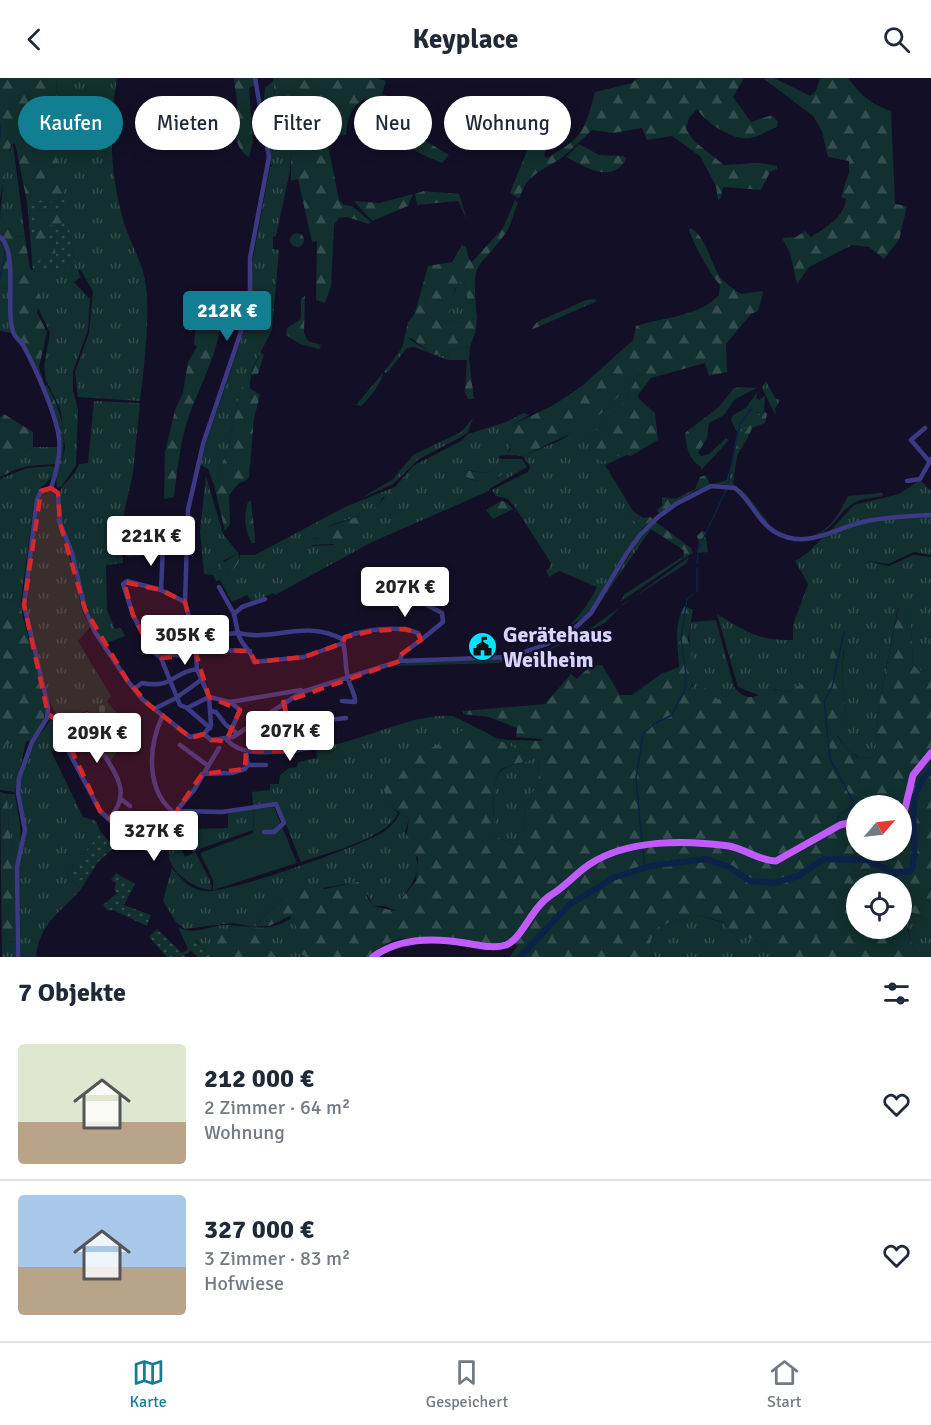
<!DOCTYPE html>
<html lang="de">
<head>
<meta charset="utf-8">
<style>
	body { margin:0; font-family:Signika,sans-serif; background:#f6f6f7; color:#1f2937; height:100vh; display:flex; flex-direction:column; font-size:22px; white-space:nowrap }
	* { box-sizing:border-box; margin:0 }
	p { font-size:20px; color:#747a83 }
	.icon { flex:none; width:33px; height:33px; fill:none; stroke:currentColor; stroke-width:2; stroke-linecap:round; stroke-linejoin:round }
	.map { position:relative; height:879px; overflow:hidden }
	.sheet { display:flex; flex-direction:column; background:#fff; flex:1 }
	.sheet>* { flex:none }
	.hud { position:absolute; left:18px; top:18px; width:600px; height:54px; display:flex; gap:12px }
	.needle { width:39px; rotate:62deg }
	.tools { position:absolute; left:846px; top:717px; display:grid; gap:12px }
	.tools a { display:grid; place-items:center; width:66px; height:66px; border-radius:50%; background:#fff; box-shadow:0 3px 15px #0003; font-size:30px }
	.price { position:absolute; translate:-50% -51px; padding:0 14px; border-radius:6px; background:#fff; color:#222; font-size:20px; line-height:39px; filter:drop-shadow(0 2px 3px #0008) }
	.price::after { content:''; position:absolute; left:50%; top:36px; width:18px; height:14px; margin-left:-9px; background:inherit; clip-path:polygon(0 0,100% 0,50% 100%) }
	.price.on { background:#117e91; color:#fff }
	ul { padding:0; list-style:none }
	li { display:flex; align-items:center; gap:18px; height:150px; padding:0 18px }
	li+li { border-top:2px solid #e0e1e3 }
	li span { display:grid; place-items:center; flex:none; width:168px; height:120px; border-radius:6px; color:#555 }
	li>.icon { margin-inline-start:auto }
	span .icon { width:72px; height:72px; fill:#fffc; stroke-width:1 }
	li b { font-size:26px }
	h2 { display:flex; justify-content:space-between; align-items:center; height:72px; padding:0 18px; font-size:26px }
	.tag { padding:0 21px; border-radius:27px; background:#fff; box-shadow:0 3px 15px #0003; font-size:21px; line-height:54px }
	.tag.on { background:#117e91; color:#fff }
	header { display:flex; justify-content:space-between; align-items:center; height:78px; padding:0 18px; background:#fff; font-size:27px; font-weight:700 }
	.tab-bar { display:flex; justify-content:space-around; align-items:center; height:84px; border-top:2px solid #e0e1e3; background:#fff; font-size:16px; color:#747a83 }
	.tab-bar a { display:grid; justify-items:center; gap:3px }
	.tab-bar .on { color:#117e91 }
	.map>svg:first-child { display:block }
</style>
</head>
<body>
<header><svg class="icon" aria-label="back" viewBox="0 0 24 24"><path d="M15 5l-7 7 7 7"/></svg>Keyplace<svg class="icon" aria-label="search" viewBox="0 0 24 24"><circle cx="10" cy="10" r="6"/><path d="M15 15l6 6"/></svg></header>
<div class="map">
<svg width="931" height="879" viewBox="0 0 931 879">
	<defs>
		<pattern id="grass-tufts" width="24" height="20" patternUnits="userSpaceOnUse" patternTransform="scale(1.5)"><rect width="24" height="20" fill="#12302f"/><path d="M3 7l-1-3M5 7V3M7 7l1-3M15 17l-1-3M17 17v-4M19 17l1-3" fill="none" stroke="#344d4e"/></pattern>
		<pattern id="forest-firs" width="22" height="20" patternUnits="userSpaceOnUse" patternTransform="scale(1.5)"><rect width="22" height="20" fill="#12302f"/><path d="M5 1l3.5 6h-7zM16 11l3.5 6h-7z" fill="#344d4e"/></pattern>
		<pattern id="cemetery-stones" width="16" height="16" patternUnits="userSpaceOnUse" patternTransform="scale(1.5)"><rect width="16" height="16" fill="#12302f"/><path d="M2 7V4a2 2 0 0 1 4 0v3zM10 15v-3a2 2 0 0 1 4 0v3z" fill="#344d4e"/></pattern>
		<pattern id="garden-dots" width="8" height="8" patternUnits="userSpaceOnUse" patternTransform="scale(1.5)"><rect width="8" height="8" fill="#12302f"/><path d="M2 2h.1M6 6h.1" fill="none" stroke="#344d4e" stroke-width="1.8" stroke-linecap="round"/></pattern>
	</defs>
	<rect width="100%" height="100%" fill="#130f26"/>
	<!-- grass -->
	<path fill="url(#grass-tufts)" fill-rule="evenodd" d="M57 0H117C108 52 110 98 125 148 132 168 144 188 146 209 150 246 144 286 140 323L78 319 75 294 89 255 93 213 80 191 78 193 81 199 74 204 90 221 88 252 73 293V312L78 332 76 387 62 408 57 410 56 396 60 395 65 370 61 333 46 302 44 288 50 255 38 230 37 194 75 186 49 39 58 35 64 29 56 14Z
		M273 3 276 27 293 30 303 74 291 75 290 93 276 158 273 159V171L279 172 272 252 253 289 250 303 240 312 228 370 214 407 208 391 199 386 252 229V185L270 89 273 88 270 86C272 61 261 35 265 10Z
		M13 66 25 159 14 158 0 138 5 85Z
		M460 204H464L471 233 476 231 477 239 465 245 450 244 442 237C455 223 451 217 460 204Z
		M7 207 12 255 0 253V211Z
		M408 260 431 275 448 279 450 272 470 269 469 282H448L414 269 407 270 387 295 384 294 402 270 404 262Z
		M640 294 625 322 589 361 627 377 605 387 633 433 629 438 642 451 589 535 544 566 513 576H511L510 574C550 571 580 544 597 509L559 493 549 499 546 492 550 490 551 485 515 429 508 421 496 418 492 412 528 394 530 389 523 378 561 362 607 331Z
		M383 295C383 303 369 321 361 328L356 327Z
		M766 303 775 320 780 322 775 331 776 338 762 310Z
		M758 313 756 320 759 322 765 318 764 333 741 355 737 354 731 342 733 337 746 330Z
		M94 323 140 325 133 395 122 444 123 485 106 487 107 532 115 551 121 550 125 558 104 566C90 540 52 444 59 416 61 406 76 397 79 386L88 385Z
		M524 335 529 337 514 346 508 377 499 378 500 381H522L527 389 489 411V413L372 464 275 517 273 515 252 524 247 517 232 524 220 502 216 503 213 497 204 496 200 454 206 398 223 456 238 475 223 483 227 497 240 483V477H255L345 429 395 409 413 388 461 363 468 356 506 344ZM497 390 499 400C486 403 472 406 462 396L468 392 485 395ZM394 417 400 430 398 434 371 443 335 467 311 468 320 460 313 461 315 454 319 455C336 439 374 442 383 419Z
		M473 340 468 354 461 359 419 381 393 406 360 421 393 401 413 377 461 354Z
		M33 369H57L56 386 28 388 14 392C15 382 23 373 33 369Z
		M733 378H737L733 406 746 416 767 443V447C751 428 738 400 710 407L727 402Z
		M52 388 56 391C51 404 41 406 35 419L21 522 12 525 4 520 0 521V401L27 390Z
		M920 402 931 413V436L854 444 830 453 854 427 899 416Z
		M52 412 57 419 58 447 70 476 82 533 90 549 78 563 111 618 107 624 61 644C38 610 32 562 26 523L29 522 26 519 38 423 42 414Z
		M931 438V477L914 474 888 486 867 483 889 488 913 477 931 479V588L919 593 913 586 910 529 898 530 879 627 875 679 859 680 847 671 837 657 847 646 842 599 844 571 824 599 811 601 787 614 775 611 761 618 738 609 717 536C745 553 759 563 793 562V547L808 506 795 483C809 476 814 467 824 459 850 441 900 441 931 438Z
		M126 445H162L161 472H152V477L126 479Z
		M649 450 651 451 599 526 641 458Z
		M682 479 683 481 620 524 625 516Z
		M689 479 687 485 623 526 605 545 543 575 499 585 392 588 412 584 493 582 541 574 587 553Z
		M716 542 734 609 728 617 716 621 704 610 693 620H689L687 614 693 608C692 591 686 557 692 544Z
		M453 638 489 656 485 661 379 700 393 730 398 735C387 761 326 775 301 784L277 724 253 727 252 714 270 712V706H279L280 697 289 690 297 689 298 684 317 680 316 670C361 665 410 635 453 638Z
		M51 642 58 646 64 667 51 673 83 739 96 743 101 755 66 796 81 811C60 836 40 843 36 879H19L18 790 27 754 20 715V700L33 665Z
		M497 660 506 662 538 680 539 705 524 728 525 751 522 760 516 767 494 758C495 743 489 702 501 693 510 685 522 686 532 681Z
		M26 663 15 714 0 712C0 698 1 679 6 666Z
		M7 716H15C18 738 24 755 18 777 6 756 9 738 7 716Z
		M254 730 253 752 199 771 195 770 191 751 228 750V736Z
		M400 735 409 741 405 754C421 784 423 794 401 820L404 827 396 833 385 828H373L361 803 286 817 254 849 231 845 185 851 176 844 163 823 172 790C181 801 190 812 205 813 228 816 364 767 385 753 391 748 396 743 400 735Z
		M172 765 179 766 185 779 195 774 210 802 212 812C193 811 158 788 172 765Z
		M902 830 931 843V879H919L912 866Z
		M700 837 723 845 732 855 765 865 770 879H654L650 867 654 851 672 843Z
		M292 840 301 856 296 874 306 879H277L266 868 262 860 209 876 196 862 191 865V873L184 877 182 875 188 871 178 849C195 859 210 846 228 847 253 848 269 855 292 840Z
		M15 863 16 879H2L6 864Z"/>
	<!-- forest -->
	<path fill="url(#forest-firs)" fill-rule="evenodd" d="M0 0H57L56 13 63 33 49 39 64 120 46 125 27 124 15 65 11 67 0 120Z
		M234 0H253L255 7 249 10 253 64 249 79C230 70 237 40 237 24 237 17 234 8 234 0Z
		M273 0H378L386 3 382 16 397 22 399 27 386 37H379L367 20C350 28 348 39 346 57L334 58 326 26 320 27 339 122 344 127 352 128 371 144 369 146 347 139 339 140 334 147 331 208 325 225 316 222 317 163 312 164 298 101 291 103V75L303 73 293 30 276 28Z
		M637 0H744L733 19 751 44 772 37 778 44 777 49C768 52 759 59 750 60 733 63 706 45 697 31L689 40 686 51 694 63 724 87 760 85 777 88V91L770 94 761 112 723 109 721 120 718 122 716 108 700 78 672 58 647 62 642 50 613 55 592 52C583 61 573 70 564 78 546 92 527 94 520 119L518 120 510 115 544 30 559 27 556 49 544 77 547 80C584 59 584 53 595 14L632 5Z
		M763 0H774L810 18 816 13 820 0H848C861 17 870 26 891 33L895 126 907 128 899 162 884 181 869 169 852 167 809 189 797 206 790 175 782 160 796 159 805 153 811 159C826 149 843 141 846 121L841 119 849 94V83L828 79 822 53 813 38Z
		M146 54a8 8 0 1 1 16 0a8 8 0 1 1-16 0Z
		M404 50 449 77 442 85C428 79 399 69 400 51Z
		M579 66 599 77 623 78 626 80 624 85C608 105 584 88 566 79Z
		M424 113 459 116 467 142 458 123 417 127 415 116Z
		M413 116 408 128 372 143 354 123 380 125Z
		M515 122 518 125C513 135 512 147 505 156 478 193 472 180 476 231L471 233 469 230 464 204H461L455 211 450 234 443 237 450 244C461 245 467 245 477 239L476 252 470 269 450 272 448 279 431 275 411 260 404 262 408 244 415 235 428 188 452 184 462 167 466 169 469 181 472 184 503 150Z
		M55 132 67 135 68 144 48 149 55 162 56 180 32 184 30 158 35 154V133Z
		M0 138 14 158 25 159 30 191 37 194 40 225 37 235 47 254 39 289 45 308 47 307C65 341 67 359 60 396H56L61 362 26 267 12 255 7 207 0 211Z
		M691 150C705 159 709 178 716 192 720 202 732 210 741 216L762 213 763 215 758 233 751 236 726 266 727 294 709 298 705 285 651 300 638 317 639 321 655 335 658 362 631 378 623 376 602 384 589 361 625 322 640 294 607 331 578 352 523 378 508 377 510 371 508 363 514 346 554 327 582 308 633 262 636 248C664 239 698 239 719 217L720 207C710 196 694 167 689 152Z
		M290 162a7 7 0 1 1 14 0a7 7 0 1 1-14 0Z
		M305 218 304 255 308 263 321 267 319 271 300 266 286 257 287 250 301 241V221Z
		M212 221H218C230 257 199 307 188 341 180 365 177 394 174 419L164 421 165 374 175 332 183 315 188 284 197 269 194 266 195 253 212 231Z
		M594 221 597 223 531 252 537 244 586 222Z
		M260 275 264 276 258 296 251 297Z
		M467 281 469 282 474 321H468L465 314Z
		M247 303H250V310L260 317 254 340 249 399 245 403 239 405 229 417 230 446 225 453 214 407 228 370 240 312Z
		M739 309 757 310 735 321 724 337 709 345 707 360 698 375 701 378 709 376 726 360 729 362 701 392V389C689 382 686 369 685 355L720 328 733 311Z
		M764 333 767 336 765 345 752 350C748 361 742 368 737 378H733L737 354H741Z
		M4 336 33 354V369C23 373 15 382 14 392L0 399V339Z
		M497 390 502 396C492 406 472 405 462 396L464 392 485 395Z
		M706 397 710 407 696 412 659 436 657 432 662 428V419L675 421 695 411 700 399Z
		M390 414 394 417 400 430 398 434 371 443 366 455 341 469 332 466 310 467 320 460 310 461 312 458 308 457C328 447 357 442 377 428 382 424 384 418 390 414Z
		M882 415 883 418C874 420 862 420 854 425 834 437 835 454 809 459 832 452 838 436 848 418Z
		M251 423C252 437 255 451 255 465H252C245 453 243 437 248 424Z
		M501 423 506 424 513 431 493 441 486 432Z
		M633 433 643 440 650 439 653 441 642 451 629 438Z
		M656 444 691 470 693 475 683 481 684 473 682 471 649 450Z
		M702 453 705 454 708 474 697 475 699 464 697 458Z
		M238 475 240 482 232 494 223 498 220 487Z
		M379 498 386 500C384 509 374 513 365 516L367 503Z
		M4 520 12 525 21 522 22 536 46 623C47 641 40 649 30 663L6 666C1 680 5 691 0 702V521Z
		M899 527 910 529 913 586 919 593 931 588V843L902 830V806H856V850H902V835L912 866 919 879H770L765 865 732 855 722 844 700 837 672 843 654 851 650 867 654 879H510L517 868 511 862C504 864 495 866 488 867 452 867 397 844 371 879H306L296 874 294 861 301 856 290 838 269 848 254 849 286 817 315 807 325 811 361 803 367 810V819L373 828 395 833 403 827 401 821 416 803 418 779 404 773 409 741 393 730 378 700 463 652 485 661 489 656 532 681C522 686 510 685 501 692 489 702 495 743 494 758L516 767 525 751 524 728 539 705 538 680 506 662 541 663 542 661 516 659 517 650 489 639 463 636V633L545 626 571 596 577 601C583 594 591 587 602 587L620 617H632L661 596 679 589C678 571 673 544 685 528L693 532 688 561 696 599 688 614 690 620H693L704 610 710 609 717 621 728 617 734 609C750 628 757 615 773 612 777 611 783 613 787 614L811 601 824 599 834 567 844 560 842 599 847 646 837 658 847 671 858 680 875 679 879 627ZM856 728H902V772H856Z
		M0 714 7 716C9 738 6 756 18 777L15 788V863L6 864 2 879Z
		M244 853 262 860 266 868 277 879H206L222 856Z"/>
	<!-- cemetery -->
	<path fill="url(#cemetery-stones)" d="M107 624 126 645 130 642 137 647 129 656 134 662V667L118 673 110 683 92 649 88 632Z"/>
	<!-- park -->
	<path fill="#12302f" d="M274 729 297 785 213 812V802L200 775 253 755 254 731Z"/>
	<!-- garden -->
	<path fill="url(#garden-dots)" d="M64 120 67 135 55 132 35 133V154L30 158 27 124 46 125Z
		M68 144 75 187 37 194 33 192 32 184 56 179 55 162 47 161 48 148Z
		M101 755 115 769 98 784 81 811 66 796Z
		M116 795 135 806 124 827 151 837 147 848 113 832 108 833 103 827 117 815 114 812 116 805 111 802Z
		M157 851 184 877 186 879H167L149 859Z
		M195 862 209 876 206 879H198L191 873 190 864Z"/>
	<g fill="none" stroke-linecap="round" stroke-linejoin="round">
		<!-- stream -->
		<path stroke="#0c2248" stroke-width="1.5" d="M0 47V59
			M0 163 6 170 0 201
			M728 405 740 346 752 330
			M698 472 726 412
			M697 485 698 477
			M697 514V490
			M837 743 839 737 851 729 853 723 830 681 824 623 832 609 844 554
			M642 765 636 700 643 656 654 646 672 637 685 611 686 596 681 561 687 521 694 516
			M643 771 645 790"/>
		<!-- river -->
		<path stroke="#0c2248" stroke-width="6" d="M520 879 569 827 613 800 650 788 706 781 729 789 750 803 774 805 798 798 824 781 867 782 895 795 911 793C922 761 900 718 931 693"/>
		<!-- minor -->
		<path stroke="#3d3a85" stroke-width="4.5" d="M0 159C19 174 4 233 14 256 16 260 20 263 23 267 35 289 56 336 59 360 61 376 56 395 51 410
			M925 350 911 362 929 383
			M907 403 920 401 931 381
			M51 410 58 415 60 445 72 475 85 531 95 554 127 602 143 622 190 659 204 656 211 647 209 619 197 591 195 561 185 524 188 432 203 366 250 227V180L269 79 255 0
			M219 509 234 536
			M161 512 163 468
			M265 521 242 529 234 536 238 555C275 564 305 541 342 561 346 573 345 584 347 596 348 606 356 616 355 624L342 623
			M400 521 423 525 442 535 443 544 421 562
			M185 524 161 512 127 503 123 506 133 537 151 572 161 580 180 627 187 630 210 650
			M193 548 206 558 238 555C240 566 251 572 254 584L304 579 343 565
			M206 558 216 572 250 573
			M342 561C360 551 399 547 418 555L421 562 402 576 400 583
			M161 580 170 576 181 578 195 571
			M134 611 142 605C173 611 171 595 197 591
			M230 624 240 632 232 650
			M187 630 209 619 230 624 301 612 302 614
			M154 631 176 620 201 602
			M211 633 216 634 226 647 238 656
			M48 636 58 643 70 676 100 733 132 763 152 773 166 769 173 761 178 731 194 712 219 670
			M87 636C89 645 91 655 96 663 110 691 136 711 109 741
			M163 637C148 668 145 714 176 736
			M290 646 346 640
			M204 656 211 662 233 659 302 614 400 583 510 579 547 566 576 549 591 535 627 475 640 457 658 439 676 426 711 408 735 410C751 422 757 443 775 454 807 473 835 449 867 443 888 439 910 438 931 437
			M227 662C242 679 271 674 292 673V654L283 624
			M180 667 207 687
			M292 673 323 668
			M248 687H266
			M202 696 232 695 245 691 248 687 246 673
			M121 721 130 728
			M177 733 222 734 276 726 284 745 274 754H264
			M173 761 180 764 191 763 194 771
			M18 879 17 789 25 752 18 715 19 700 32 664 47 640 48 629 24 527 37 421 41 413 51 410"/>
		<!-- major -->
		<path stroke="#c25bff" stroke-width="7" d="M902 743 913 697 931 675
			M373 879C398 860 435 860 465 865 479 867 492 871 506 867 522 861 531 830 551 817 566 808 576 795 590 786 628 761 687 762 729 768 745 771 760 783 776 783L840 747 856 743"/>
	</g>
	<!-- marked area -->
	<path fill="#d62828" fill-opacity="0.2" stroke="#d62828" stroke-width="4.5" stroke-dasharray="12 8" stroke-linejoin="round" d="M51 410 58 415 60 445 85 531 127 602 148 626 191 660 204 656 211 662 226 663 240 632 209 619 194 569 181 578 161 580 151 572 133 537 124 504 161 512 185 524 191 548 215 572 250 573 255 584 304 579 343 565 345 559 372 553 405 551 418 555 421 562 399 578 400 583 284 624 292 673H246L245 691 202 696 178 731 173 761 166 769 147 771 100 733 58 643 48 636 24 527 41 413Z"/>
	<!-- icons -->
	<defs>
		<symbol id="civic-disc" viewBox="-11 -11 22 22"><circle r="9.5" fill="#00e5ff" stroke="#130f26"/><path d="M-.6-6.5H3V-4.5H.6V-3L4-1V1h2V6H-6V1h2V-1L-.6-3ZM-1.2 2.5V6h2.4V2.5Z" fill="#111"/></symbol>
	</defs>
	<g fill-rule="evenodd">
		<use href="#civic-disc" x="466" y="552" width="33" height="33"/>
	</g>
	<g text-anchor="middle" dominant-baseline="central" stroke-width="5" stroke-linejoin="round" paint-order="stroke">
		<!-- poi labels -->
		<g font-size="22" font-weight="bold" fill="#d9d4ff" stroke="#130f26" text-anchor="start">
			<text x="503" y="556">Gerätehaus<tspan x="503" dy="25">Weilheim</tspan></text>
		</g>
	</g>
</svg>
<div class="tools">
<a><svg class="needle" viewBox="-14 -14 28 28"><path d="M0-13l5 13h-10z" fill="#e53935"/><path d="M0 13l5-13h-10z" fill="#747a83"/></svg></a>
<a><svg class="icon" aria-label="locate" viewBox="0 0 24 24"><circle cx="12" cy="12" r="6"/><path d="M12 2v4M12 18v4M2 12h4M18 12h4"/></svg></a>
</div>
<b class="price on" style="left:227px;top:264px">212K €</b>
<b class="price" style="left:151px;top:489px">221K €</b>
<b class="price" style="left:405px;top:540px">207K €</b>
<b class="price" style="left:185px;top:588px">305K €</b>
<b class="price" style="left:290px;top:684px">207K €</b>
<b class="price" style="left:97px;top:686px">209K €</b>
<b class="price" style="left:154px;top:784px">327K €</b>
<div class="hud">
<a class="tag on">Kaufen</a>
<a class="tag">Mieten</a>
<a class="tag">Filter</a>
<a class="tag">Neu</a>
<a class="tag">Wohnung</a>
</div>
</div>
<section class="sheet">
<h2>7 Objekte<svg class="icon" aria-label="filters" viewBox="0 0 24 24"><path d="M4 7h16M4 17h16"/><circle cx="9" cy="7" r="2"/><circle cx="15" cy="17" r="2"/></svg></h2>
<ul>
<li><span style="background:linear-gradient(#dfe7d0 65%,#b9a48a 0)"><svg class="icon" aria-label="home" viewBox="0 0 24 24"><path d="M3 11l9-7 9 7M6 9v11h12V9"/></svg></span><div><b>212 000 €</b><p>2 Zimmer · 64 m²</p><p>Wohnung</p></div><svg class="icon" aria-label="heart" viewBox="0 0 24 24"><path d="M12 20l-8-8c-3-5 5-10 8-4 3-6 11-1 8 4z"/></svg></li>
<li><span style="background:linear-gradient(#a9c7e8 60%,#b9a48a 0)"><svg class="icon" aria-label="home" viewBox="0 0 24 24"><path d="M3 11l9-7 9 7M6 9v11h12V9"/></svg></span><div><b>327 000 €</b><p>3 Zimmer · 83 m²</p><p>Hofwiese</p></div><svg class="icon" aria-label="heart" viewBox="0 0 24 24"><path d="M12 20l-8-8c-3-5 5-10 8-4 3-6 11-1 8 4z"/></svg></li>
</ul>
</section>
<nav class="tab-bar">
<a class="on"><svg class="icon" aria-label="map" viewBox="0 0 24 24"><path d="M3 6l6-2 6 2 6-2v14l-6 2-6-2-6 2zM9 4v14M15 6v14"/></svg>Karte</a>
<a><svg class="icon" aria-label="saved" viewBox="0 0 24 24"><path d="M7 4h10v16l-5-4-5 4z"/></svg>Gespeichert</a>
<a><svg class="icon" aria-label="home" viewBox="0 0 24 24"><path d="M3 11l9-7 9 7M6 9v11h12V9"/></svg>Start</a>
</nav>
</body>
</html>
